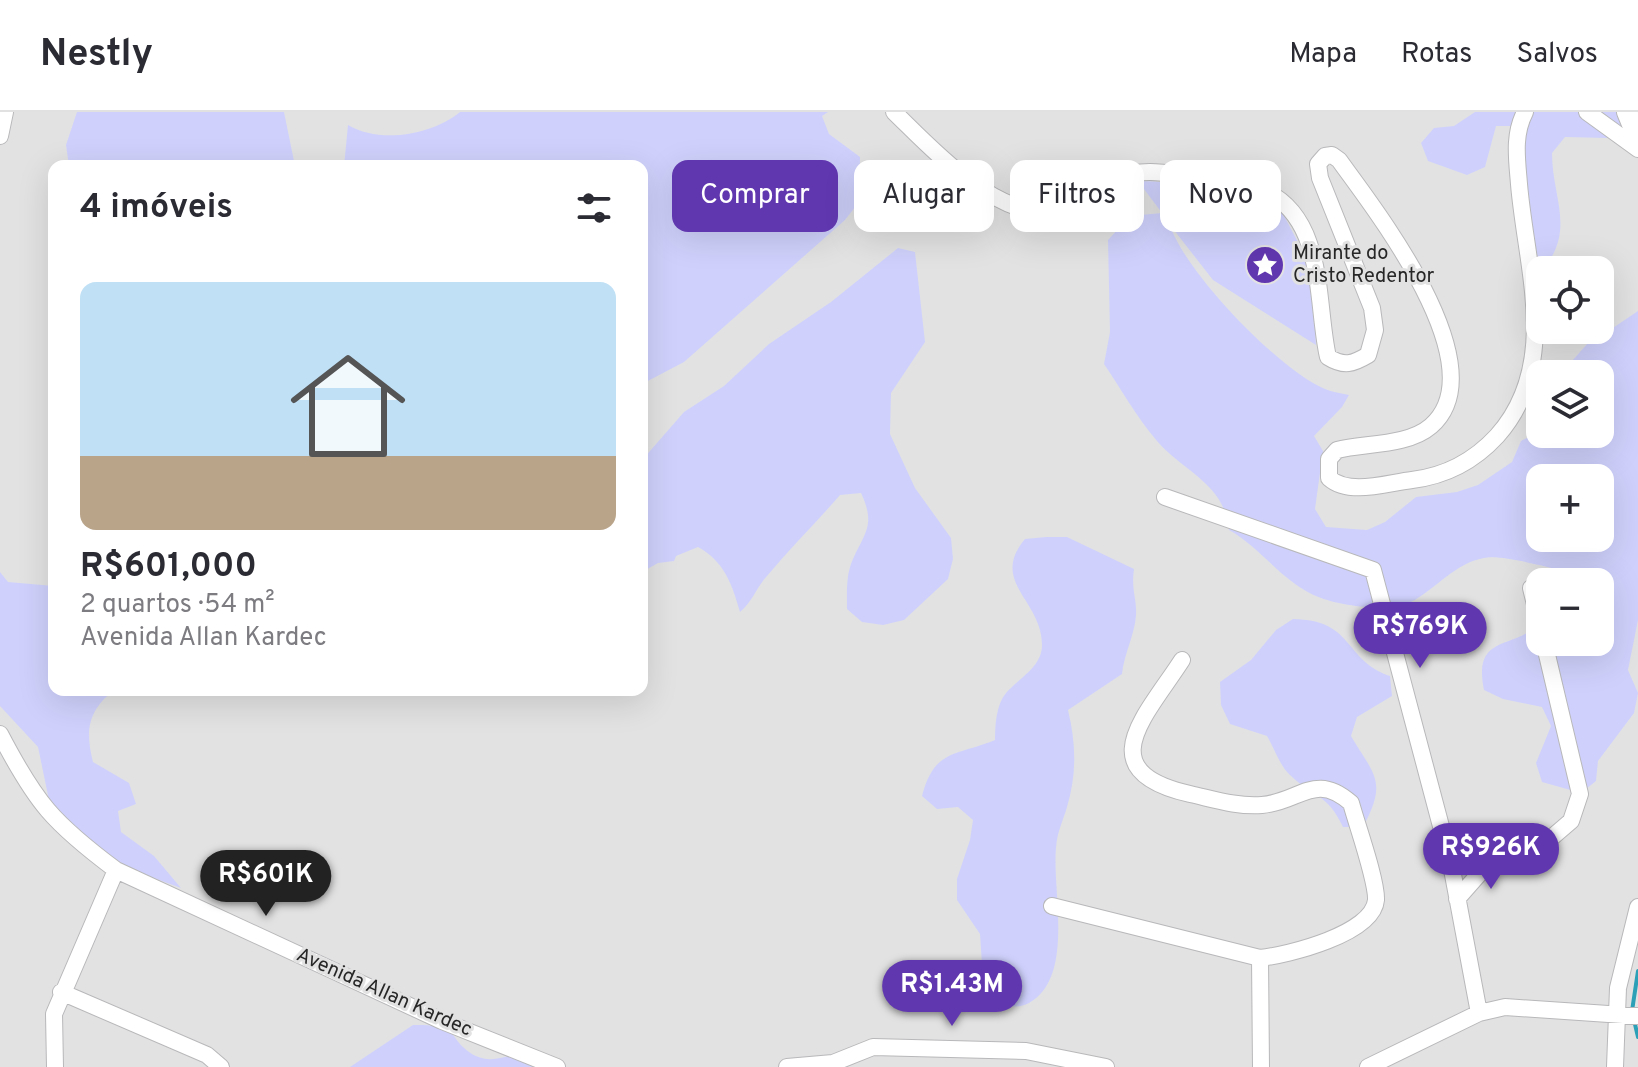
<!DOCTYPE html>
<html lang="pt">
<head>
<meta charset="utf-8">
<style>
	body { margin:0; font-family:Overpass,sans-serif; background:#f7f7f7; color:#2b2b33; height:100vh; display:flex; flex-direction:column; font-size:30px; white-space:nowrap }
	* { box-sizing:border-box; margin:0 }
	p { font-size:26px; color:#7c7c81 }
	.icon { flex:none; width:44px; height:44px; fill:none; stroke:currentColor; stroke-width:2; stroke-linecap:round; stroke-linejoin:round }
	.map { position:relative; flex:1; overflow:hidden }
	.side { position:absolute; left:48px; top:48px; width:600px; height:536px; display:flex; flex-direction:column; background:#fff; border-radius:16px; box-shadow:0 8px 32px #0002 }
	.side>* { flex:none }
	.hud { position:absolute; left:672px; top:48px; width:760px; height:72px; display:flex; gap:16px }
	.controls { position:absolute; left:1526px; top:144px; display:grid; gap:16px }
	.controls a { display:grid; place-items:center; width:88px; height:88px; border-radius:16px; background:#fff; box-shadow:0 8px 32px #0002; font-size:40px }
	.price { position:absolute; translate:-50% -68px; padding:0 18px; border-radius:28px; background:#6137af; color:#fff; font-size:26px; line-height:52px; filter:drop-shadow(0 2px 4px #0008) }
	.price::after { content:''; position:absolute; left:50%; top:48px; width:24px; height:18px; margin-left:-12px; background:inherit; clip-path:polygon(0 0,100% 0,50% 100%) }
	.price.on { background:#222; color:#fff }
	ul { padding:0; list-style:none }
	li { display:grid; align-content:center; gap:16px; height:424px; padding:0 32px }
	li+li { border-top:2px solid #e1e1e2 }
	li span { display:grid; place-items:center; height:248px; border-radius:16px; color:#555 }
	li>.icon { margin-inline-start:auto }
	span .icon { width:144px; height:144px; fill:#fffc; stroke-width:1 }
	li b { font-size:34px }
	h2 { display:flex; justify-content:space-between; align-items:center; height:96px; padding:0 32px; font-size:34px }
	.pill { padding:0 28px; border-radius:16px; background:#fff; box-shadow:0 8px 32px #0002; font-size:28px; line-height:72px }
	.pill.on { background:#6137af; color:#fff }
	header { display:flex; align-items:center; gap:48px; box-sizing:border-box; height:112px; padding:0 40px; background:#fff; border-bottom:2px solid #e1e1e2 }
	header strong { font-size:38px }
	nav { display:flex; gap:44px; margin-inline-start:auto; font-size:28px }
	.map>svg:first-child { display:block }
</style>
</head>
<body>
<header>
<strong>Nestly</strong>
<nav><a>Mapa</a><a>Rotas</a><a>Salvos</a></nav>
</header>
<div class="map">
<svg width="1638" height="955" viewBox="0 0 1638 955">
	<rect width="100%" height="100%" fill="#e2e2e3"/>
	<!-- green -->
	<path fill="#cfd1fc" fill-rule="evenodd" d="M77 0H284L295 54H69L66 33Z
		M460 0H828L822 4 829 22 860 45 859 90 845 108 684 250 642 272V54H344L348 13C380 32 432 23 460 0Z
		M1475 0H1625V18L1607 26 1565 25 1552 41C1552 86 1576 118 1543 157 1527 127 1522 52 1516 14H1496L1485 55 1467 63 1428 49 1421 31 1434 16 1454 14Z
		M1138 69C1187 69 1234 84 1281 98L1311 155 1316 233 1213 168 1170 113C1185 160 1279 258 1325 277 1332 280 1341 281 1349 283L1342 295 1314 324 1323 339 1315 397 1326 415 1367 418 1385 410 1416 385 1457 380 1478 373 1512 350 1521 329 1540 319V322H1600V262H1570L1572 249 1596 222H1604L1638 199V508L1628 558 1638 581 1634 601 1598 649 1596 669 1581 681 1542 670 1536 651 1551 614 1542 595 1503 587 1484 578C1472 520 1516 539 1540 510V530H1600V470H1567L1563 458C1544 455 1501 442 1484 446 1455 451 1436 477 1411 490 1392 501 1342 494 1321 486 1283 472 1263 437 1229 418 1225 372 1184 360 1157 329 1137 306 1121 277 1104 252L1110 220 1108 128 1130 104 1162 101ZM1540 366H1600V426H1540Z
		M898 136 915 140 925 230 891 281 890 322 915 376 951 426 953 447 948 467 904 508 883 513 862 510 847 497C847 482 846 466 851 452 863 422 877 415 861 381L840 383C816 411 790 436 767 464 756 476 753 489 740 500 732 472 724 449 698 435L676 444 674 449 658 451 642 460 643 347 684 300 724 274 769 232 831 190Z
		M1046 425H1067L1134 457C1131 479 1137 486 1136 503 1135 522 1124 542 1122 562L1068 598C1076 631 1077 662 1067 695 1063 709 1057 720 1056 736 1052 780 1075 865 1029 891 1013 899 998 892 984 883L980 822 957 788V767L970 728 973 708 958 695 937 697 922 684C934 637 956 644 995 628 995 613 996 593 1006 581 1019 566 1042 555 1042 533 1042 488 989 470 1025 427Z
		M0 460 8 470 54 474V578H114C88 599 85 618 93 650L129 671 136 692 118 699 121 720 154 744 181 776 99 746 50 693 38 635 0 594Z
		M1293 507C1355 508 1343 548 1390 564L1392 584 1357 605 1351 624C1374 663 1388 669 1363 715H1343C1327 681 1314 686 1290 663 1280 654 1274 636 1267 624L1230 612 1221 593 1220 570 1251 548 1276 518Z
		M413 913C426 913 439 913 450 920 455 924 458 931 463 935 481 953 501 948 522 939L542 955H350Z"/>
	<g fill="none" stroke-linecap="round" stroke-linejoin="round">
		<!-- stream -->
		<path stroke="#2ca0b7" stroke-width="4" d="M1632 899 1638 859
			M1634 908 1638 925"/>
		<defs>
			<path id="minor" d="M894 0C935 40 984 94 1044 102 1089 107 1085 79 1117 66 1146 54 1178 63 1207 68 1226 71 1250 71 1267 80 1326 109 1316 194 1328 245 1344 255 1353 252 1368 243L1375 218 1372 196 1320 66 1318 52 1325 44 1332 43 1339 48C1376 99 1498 255 1431 314 1408 334 1365 331 1337 338L1329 347V366C1349 384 1387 371 1412 368 1445 364 1474 349 1497 324 1561 252 1526 157 1519 72 1517 47 1513 23 1525 0
				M1587 0 1638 37
				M0 24 5 0
				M1165 385 1373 458 1451 752 1479 901
				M1531 476 1540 513
				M0 622C36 691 53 711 116 758L442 909 557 955
				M1451 752 1494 745 1550 727 1571 709 1580 682 1544 530
				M1457 787 1494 745
				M1052 794 1260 846C1288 843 1373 822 1376 788 1377 769 1357 713 1351 691 1315 659 1300 690 1262 693 1237 695 1213 687 1190 682 1088 659 1146 604 1182 548
				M1260 846 1261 955
				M61 880 207 943 221 955
				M55 955 54 902 116 758
				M787 955 833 951 873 935 1026 939 1106 955
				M1368 955 1479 901 1505 895 1638 904
				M1615 955 1618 876 1638 795"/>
			<path id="major" d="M1627 0 1638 27"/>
		</defs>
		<!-- minor casing -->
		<use href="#minor" stroke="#b8b8ba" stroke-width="18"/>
		<!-- major casing -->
		<use href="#major" stroke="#b8b8ba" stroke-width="22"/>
		<!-- minor -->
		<use href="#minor" stroke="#fff" stroke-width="16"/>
		<!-- major -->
		<use href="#major" stroke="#fff" stroke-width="20"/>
	</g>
	<!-- icons -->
	<defs>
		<symbol id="sight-disc" viewBox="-11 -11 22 22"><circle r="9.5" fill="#6137af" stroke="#e2e2e3"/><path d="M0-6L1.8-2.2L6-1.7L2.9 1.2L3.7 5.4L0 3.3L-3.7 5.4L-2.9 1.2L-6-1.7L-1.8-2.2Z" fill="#fff"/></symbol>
	</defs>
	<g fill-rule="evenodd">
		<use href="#sight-disc" x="1243" y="131" width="44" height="44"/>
	</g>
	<g text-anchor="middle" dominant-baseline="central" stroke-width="6" stroke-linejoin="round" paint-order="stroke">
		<!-- poi labels -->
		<g font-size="20" fill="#272727" stroke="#e2e2e3" text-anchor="start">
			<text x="1293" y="142">Mirante do<tspan x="1293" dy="23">Cristo Redentor</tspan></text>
		</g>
		<!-- street labels -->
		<g font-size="20" fill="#272727" stroke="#e2e2e3">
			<text transform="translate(384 881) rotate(24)">Avenida Allan Kardec</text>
		</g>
	</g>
</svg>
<div class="controls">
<a><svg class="icon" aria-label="locate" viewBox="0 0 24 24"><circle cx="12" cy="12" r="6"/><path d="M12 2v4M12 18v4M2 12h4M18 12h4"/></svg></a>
<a><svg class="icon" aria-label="layers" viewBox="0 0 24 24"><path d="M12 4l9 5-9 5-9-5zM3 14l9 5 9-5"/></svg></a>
<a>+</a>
<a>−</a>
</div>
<b class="price" style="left:1420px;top:558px">R$769K</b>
<b class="price" style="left:1491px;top:779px">R$926K</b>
<b class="price on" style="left:266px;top:806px">R$601K</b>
<b class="price" style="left:952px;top:916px">R$1.43M</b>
<div class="hud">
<a class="pill on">Comprar</a>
<a class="pill">Alugar</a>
<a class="pill">Filtros</a>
<a class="pill">Novo</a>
</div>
<section class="side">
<h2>4 imóveis<svg class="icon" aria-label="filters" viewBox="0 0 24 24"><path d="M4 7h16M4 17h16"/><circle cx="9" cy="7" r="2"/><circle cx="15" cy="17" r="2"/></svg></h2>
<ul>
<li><span style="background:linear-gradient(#bfe0f5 70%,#b9a48a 0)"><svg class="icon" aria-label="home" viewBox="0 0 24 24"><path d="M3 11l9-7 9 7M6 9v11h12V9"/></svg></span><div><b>R$601,000</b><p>2 quartos · 54 m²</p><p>Avenida Allan Kardec</p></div></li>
</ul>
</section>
</div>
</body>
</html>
